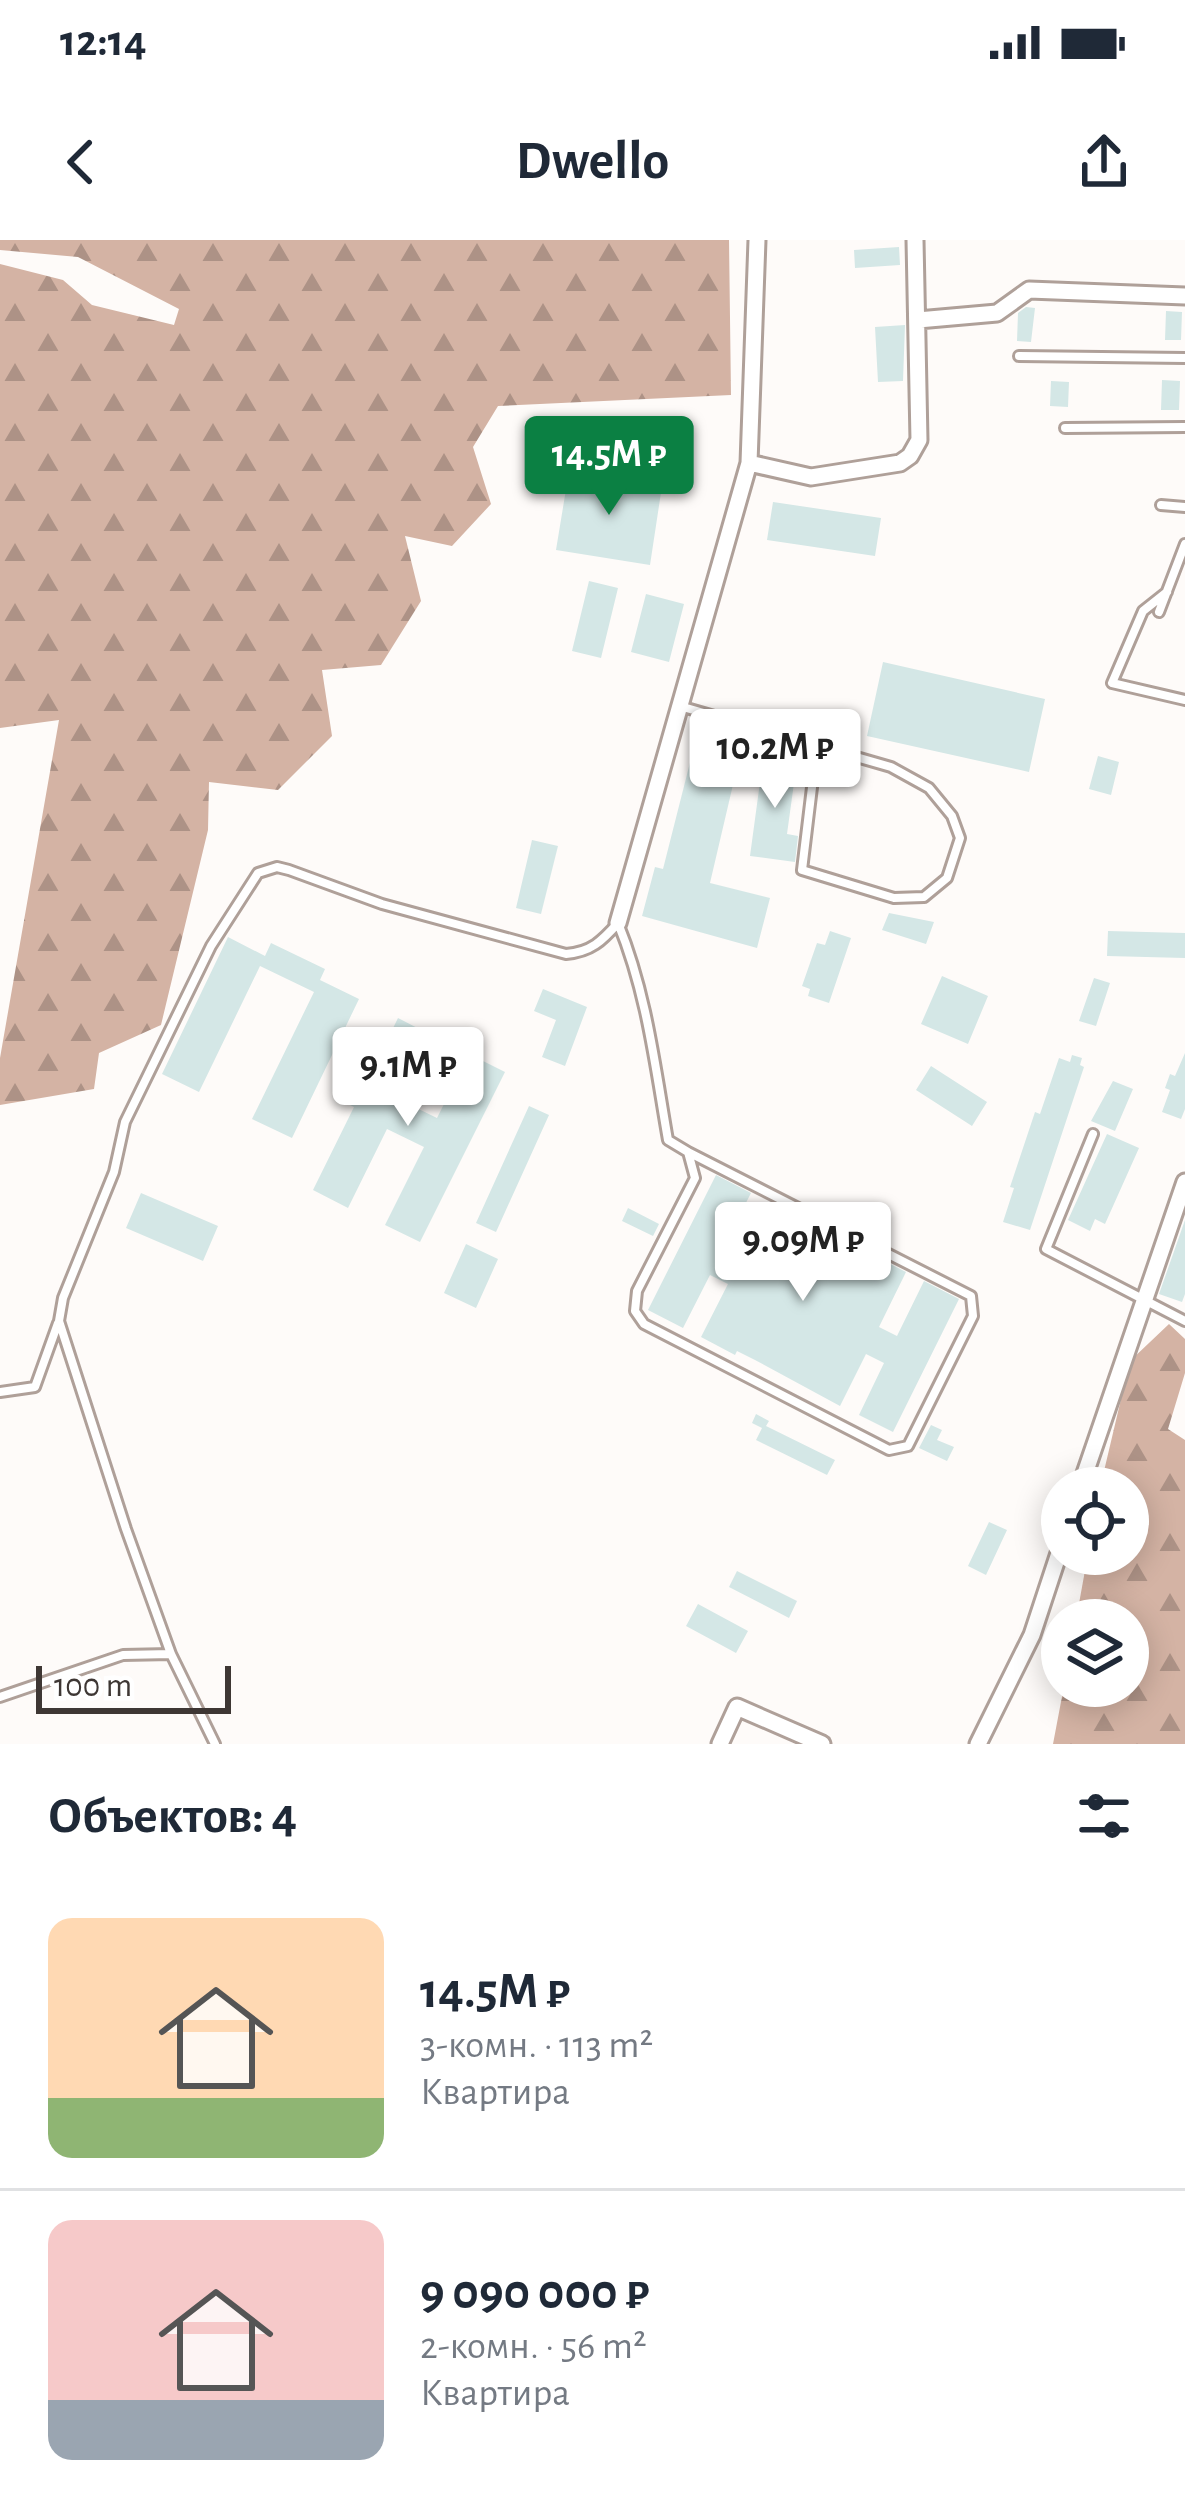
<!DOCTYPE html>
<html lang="ru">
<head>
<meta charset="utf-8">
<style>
	body { margin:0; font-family:"Alegreya Sans",sans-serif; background:#f2f2f3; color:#1f2937; height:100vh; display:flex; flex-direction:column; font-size:45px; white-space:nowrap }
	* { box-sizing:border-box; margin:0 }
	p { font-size:39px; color:#747a83 }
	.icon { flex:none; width:66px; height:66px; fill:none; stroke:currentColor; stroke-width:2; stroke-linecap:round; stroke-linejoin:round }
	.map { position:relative; height:1504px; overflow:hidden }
	.sheet { display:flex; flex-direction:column; background:#fff; flex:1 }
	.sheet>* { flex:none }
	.tools { position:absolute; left:1041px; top:1227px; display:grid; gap:24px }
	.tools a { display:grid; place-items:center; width:108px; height:108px; border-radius:50%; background:#fff; box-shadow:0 6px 30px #0003; font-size:60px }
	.scale { position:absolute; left:36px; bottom:30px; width:195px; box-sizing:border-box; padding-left:12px; border:6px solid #3e3734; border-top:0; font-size:33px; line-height:42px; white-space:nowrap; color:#3e3734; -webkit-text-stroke:9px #fff; paint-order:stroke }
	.price { position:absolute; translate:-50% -102px; padding:0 27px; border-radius:12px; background:#fff; color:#222; font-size:39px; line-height:78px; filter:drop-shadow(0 3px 6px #0008) }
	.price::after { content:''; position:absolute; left:50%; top:72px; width:36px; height:27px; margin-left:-18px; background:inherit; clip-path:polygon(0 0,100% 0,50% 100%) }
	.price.selected { background:#0b8043; color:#fff }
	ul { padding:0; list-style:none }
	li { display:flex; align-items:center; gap:36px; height:300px; padding:0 48px }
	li+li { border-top:3px solid #e0e1e3 }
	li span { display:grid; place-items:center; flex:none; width:336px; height:240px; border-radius:24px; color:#555 }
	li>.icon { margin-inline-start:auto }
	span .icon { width:144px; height:144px; fill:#fffc; stroke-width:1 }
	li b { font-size:51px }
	h2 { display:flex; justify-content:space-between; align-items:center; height:144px; padding:0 48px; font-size:51px }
	.status { display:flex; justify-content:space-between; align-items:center; height:84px; padding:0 60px; background:#fff; direction:ltr }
	.status svg { height:33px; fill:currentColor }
	header { display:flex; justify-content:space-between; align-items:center; height:156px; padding:0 48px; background:#fff; font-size:54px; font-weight:600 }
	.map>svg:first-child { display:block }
</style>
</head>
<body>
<div class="status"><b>12:14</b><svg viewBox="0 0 49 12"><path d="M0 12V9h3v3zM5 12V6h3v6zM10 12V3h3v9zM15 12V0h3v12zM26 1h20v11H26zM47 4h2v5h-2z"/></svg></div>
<header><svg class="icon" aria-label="back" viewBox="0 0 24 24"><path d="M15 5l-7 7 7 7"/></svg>Dwello<svg class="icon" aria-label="share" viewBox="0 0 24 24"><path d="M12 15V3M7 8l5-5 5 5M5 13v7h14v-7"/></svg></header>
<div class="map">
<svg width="1185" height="1504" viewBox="0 0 1185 1504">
	<defs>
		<pattern id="forest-firs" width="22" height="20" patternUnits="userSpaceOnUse" patternTransform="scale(3)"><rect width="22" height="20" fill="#d4b3a4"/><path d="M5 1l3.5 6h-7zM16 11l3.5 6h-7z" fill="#ad9286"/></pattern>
	</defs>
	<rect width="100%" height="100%" fill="#fefbf9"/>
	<!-- forest -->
	<path fill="url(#forest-firs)" d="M0 0H729L731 155 498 166 473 207 491 264 452 306 405 296 421 361 381 425 322 430 332 496 278 550 209 542 208 590 161 785 99 813 94 849 0 865V818L59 480 0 488V24L63 40 92 65 174 85 179 69 78 17 0 10Z
		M1169 1084 1185 1099V1133L1168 1189 1185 1200V1504H1053L1064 1446H1128V1380H1076L1088 1314H1128V1248H1100L1130 1121Z"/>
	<!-- building -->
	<path fill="#d4e7e6" d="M899 7 900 25 855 28 854 10Z
		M1026 67 1035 68 1031 102 1017 101 1018 73Z
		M1166 71 1182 72 1181 100H1165Z
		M905 85 903 141 878 142 875 87Z
		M1162 140 1180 141 1179 170H1161Z
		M1051 141 1069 142 1068 167 1050 166Z
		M569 231 662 246 650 325 556 310Z
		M773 262 881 278 875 316 767 300Z
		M589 341 618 348 601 418 572 411Z
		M646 354 684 364 669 422 631 412Z
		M883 422 1045 459 1029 532 867 496Z
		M698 491 743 502 710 643 770 658 757 708 642 676 655 627 663 629Z
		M782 512 798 514 787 594 798 596 795 622 750 616 763 520 781 522Z
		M1098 516 1119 522 1111 555 1089 549Z
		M532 600 558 606 541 674 516 668Z
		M889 673 934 682 926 704 882 690Z
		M830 691 851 698 829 763 808 756 810 749 802 746 817 703 825 705Z
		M1108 691 1185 693V718L1107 716Z
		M228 697 265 716 271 703 325 729 320 740 359 759 292 898 252 879 314 752 260 726 199 852 162 834Z
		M942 736 988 756 968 804 921 784Z
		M1094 738 1110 743 1096 786 1079 781Z
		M543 749 587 767 565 826 542 817 556 780 534 771Z
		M398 778 433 796 400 860 437 878 469 814 505 832 420 1002 385 985 424 907 387 889 348 968 313 950 354 867 340 860 347 846 361 853Z
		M1185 813V869L1181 879 1162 872 1170 850 1165 848 1170 834 1175 836Z
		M1072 815 1082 818 1080 825 1084 827 1030 990 1003 982 1014 948 1010 947 1035 872 1040 874 1059 818 1070 822Z
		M931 826 987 862 972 886 916 850Z
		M1113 841 1133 849 1115 891 1091 881Z
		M529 866 549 875 496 992 476 983Z
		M1107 894 1139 908 1105 984 1095 979 1090 991 1068 980Z
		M716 935 751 953 724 1006 742 1015 768 962 906 1032 879 1087 897 1096 924 1041 959 1059 893 1192 859 1175 884 1123 866 1114 840 1166 755 1120 737 1111 735 1115 701 1097 728 1044 710 1035 683 1088 648 1070Z
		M141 953 218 986 203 1021 126 988Z
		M628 968 659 984 653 996 622 981Z
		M1185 980V1054L1182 1062 1159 1054Z
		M466 1004 498 1019 476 1068 444 1053Z
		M756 1174 769 1181 766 1186 835 1220 827 1235 756 1200 762 1188 752 1183Z
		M931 1185 942 1190 937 1200 954 1207 947 1221 919 1208Z
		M989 1282 1007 1290 986 1335 968 1326Z
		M737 1331 797 1361 789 1378 729 1347Z
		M698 1364 748 1391 736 1413 686 1386Z"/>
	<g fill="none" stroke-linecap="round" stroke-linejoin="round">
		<defs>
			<path id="lane" d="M1019 116 1185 118
				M1065 188 1185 187
				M1161 265 1185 267
				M1167 352 1143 371 1112 443 1185 460
				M1159 372 1185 304
				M683 467 891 527 929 548 952 576 960 598 947 638 924 657 894 658 802 630 817 506
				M1093 894 1046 1009 1185 1081
				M0 1152 35 1147 58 1083
				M0 1457 123 1415 171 1414
				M215 1504 171 1414 126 1289 59 1081 63 1058 114 932 125 882 211 706 258 633 277 627 289 630 382 664 566 714C591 712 602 701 618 683 647 754 655 826 668 900L688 912 695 938 637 1051 635 1071 644 1084 889 1210 908 1206 973 1076 971 1056 688 912"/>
			<path id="street" d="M918 80 997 73 1029 50 1185 56
				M749 223 811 237 900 223 910 216 919 200 915 0
				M618 683 749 223 757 0
				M1080 1248 1185 942
				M720 1504 737 1467 822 1504
				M978 1504 1032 1395 1062 1304"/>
		</defs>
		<!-- lane casing -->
		<use href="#lane" stroke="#afa099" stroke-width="14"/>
		<!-- street casing -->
		<use href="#street" stroke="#afa099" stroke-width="21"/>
		<!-- lane -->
		<use href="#lane" stroke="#fff" stroke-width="8"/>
		<!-- street -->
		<use href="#street" stroke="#fff" stroke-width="15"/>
	</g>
</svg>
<div class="tools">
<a><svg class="icon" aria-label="locate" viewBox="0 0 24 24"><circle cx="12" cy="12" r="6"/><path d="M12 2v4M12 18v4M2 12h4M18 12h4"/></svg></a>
<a><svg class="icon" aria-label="layers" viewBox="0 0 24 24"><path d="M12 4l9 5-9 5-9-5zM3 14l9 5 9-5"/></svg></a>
</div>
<div class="scale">100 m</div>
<b class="price selected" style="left:609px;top:278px">14.5M ₽</b>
<b class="price" style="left:775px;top:571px">10.2M ₽</b>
<b class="price" style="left:408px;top:889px">9.1M ₽</b>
<b class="price" style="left:803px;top:1064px">9.09M ₽</b>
</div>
<section class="sheet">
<h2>Объектов: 4<svg class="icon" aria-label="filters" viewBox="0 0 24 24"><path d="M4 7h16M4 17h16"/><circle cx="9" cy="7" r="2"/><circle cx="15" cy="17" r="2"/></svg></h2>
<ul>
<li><span style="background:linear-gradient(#ffd9b3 75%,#8fb573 0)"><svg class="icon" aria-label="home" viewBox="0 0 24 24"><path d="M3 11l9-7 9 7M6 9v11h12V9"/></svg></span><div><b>14.5M ₽</b><p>3-комн. · 113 m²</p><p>Квартира</p></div></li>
<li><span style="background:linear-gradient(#f6c9c9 75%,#9aa5b1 0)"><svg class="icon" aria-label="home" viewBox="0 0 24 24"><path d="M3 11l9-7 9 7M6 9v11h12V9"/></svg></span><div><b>9 090 000 ₽</b><p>2-комн. · 56 m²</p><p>Квартира</p></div></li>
</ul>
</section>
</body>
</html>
